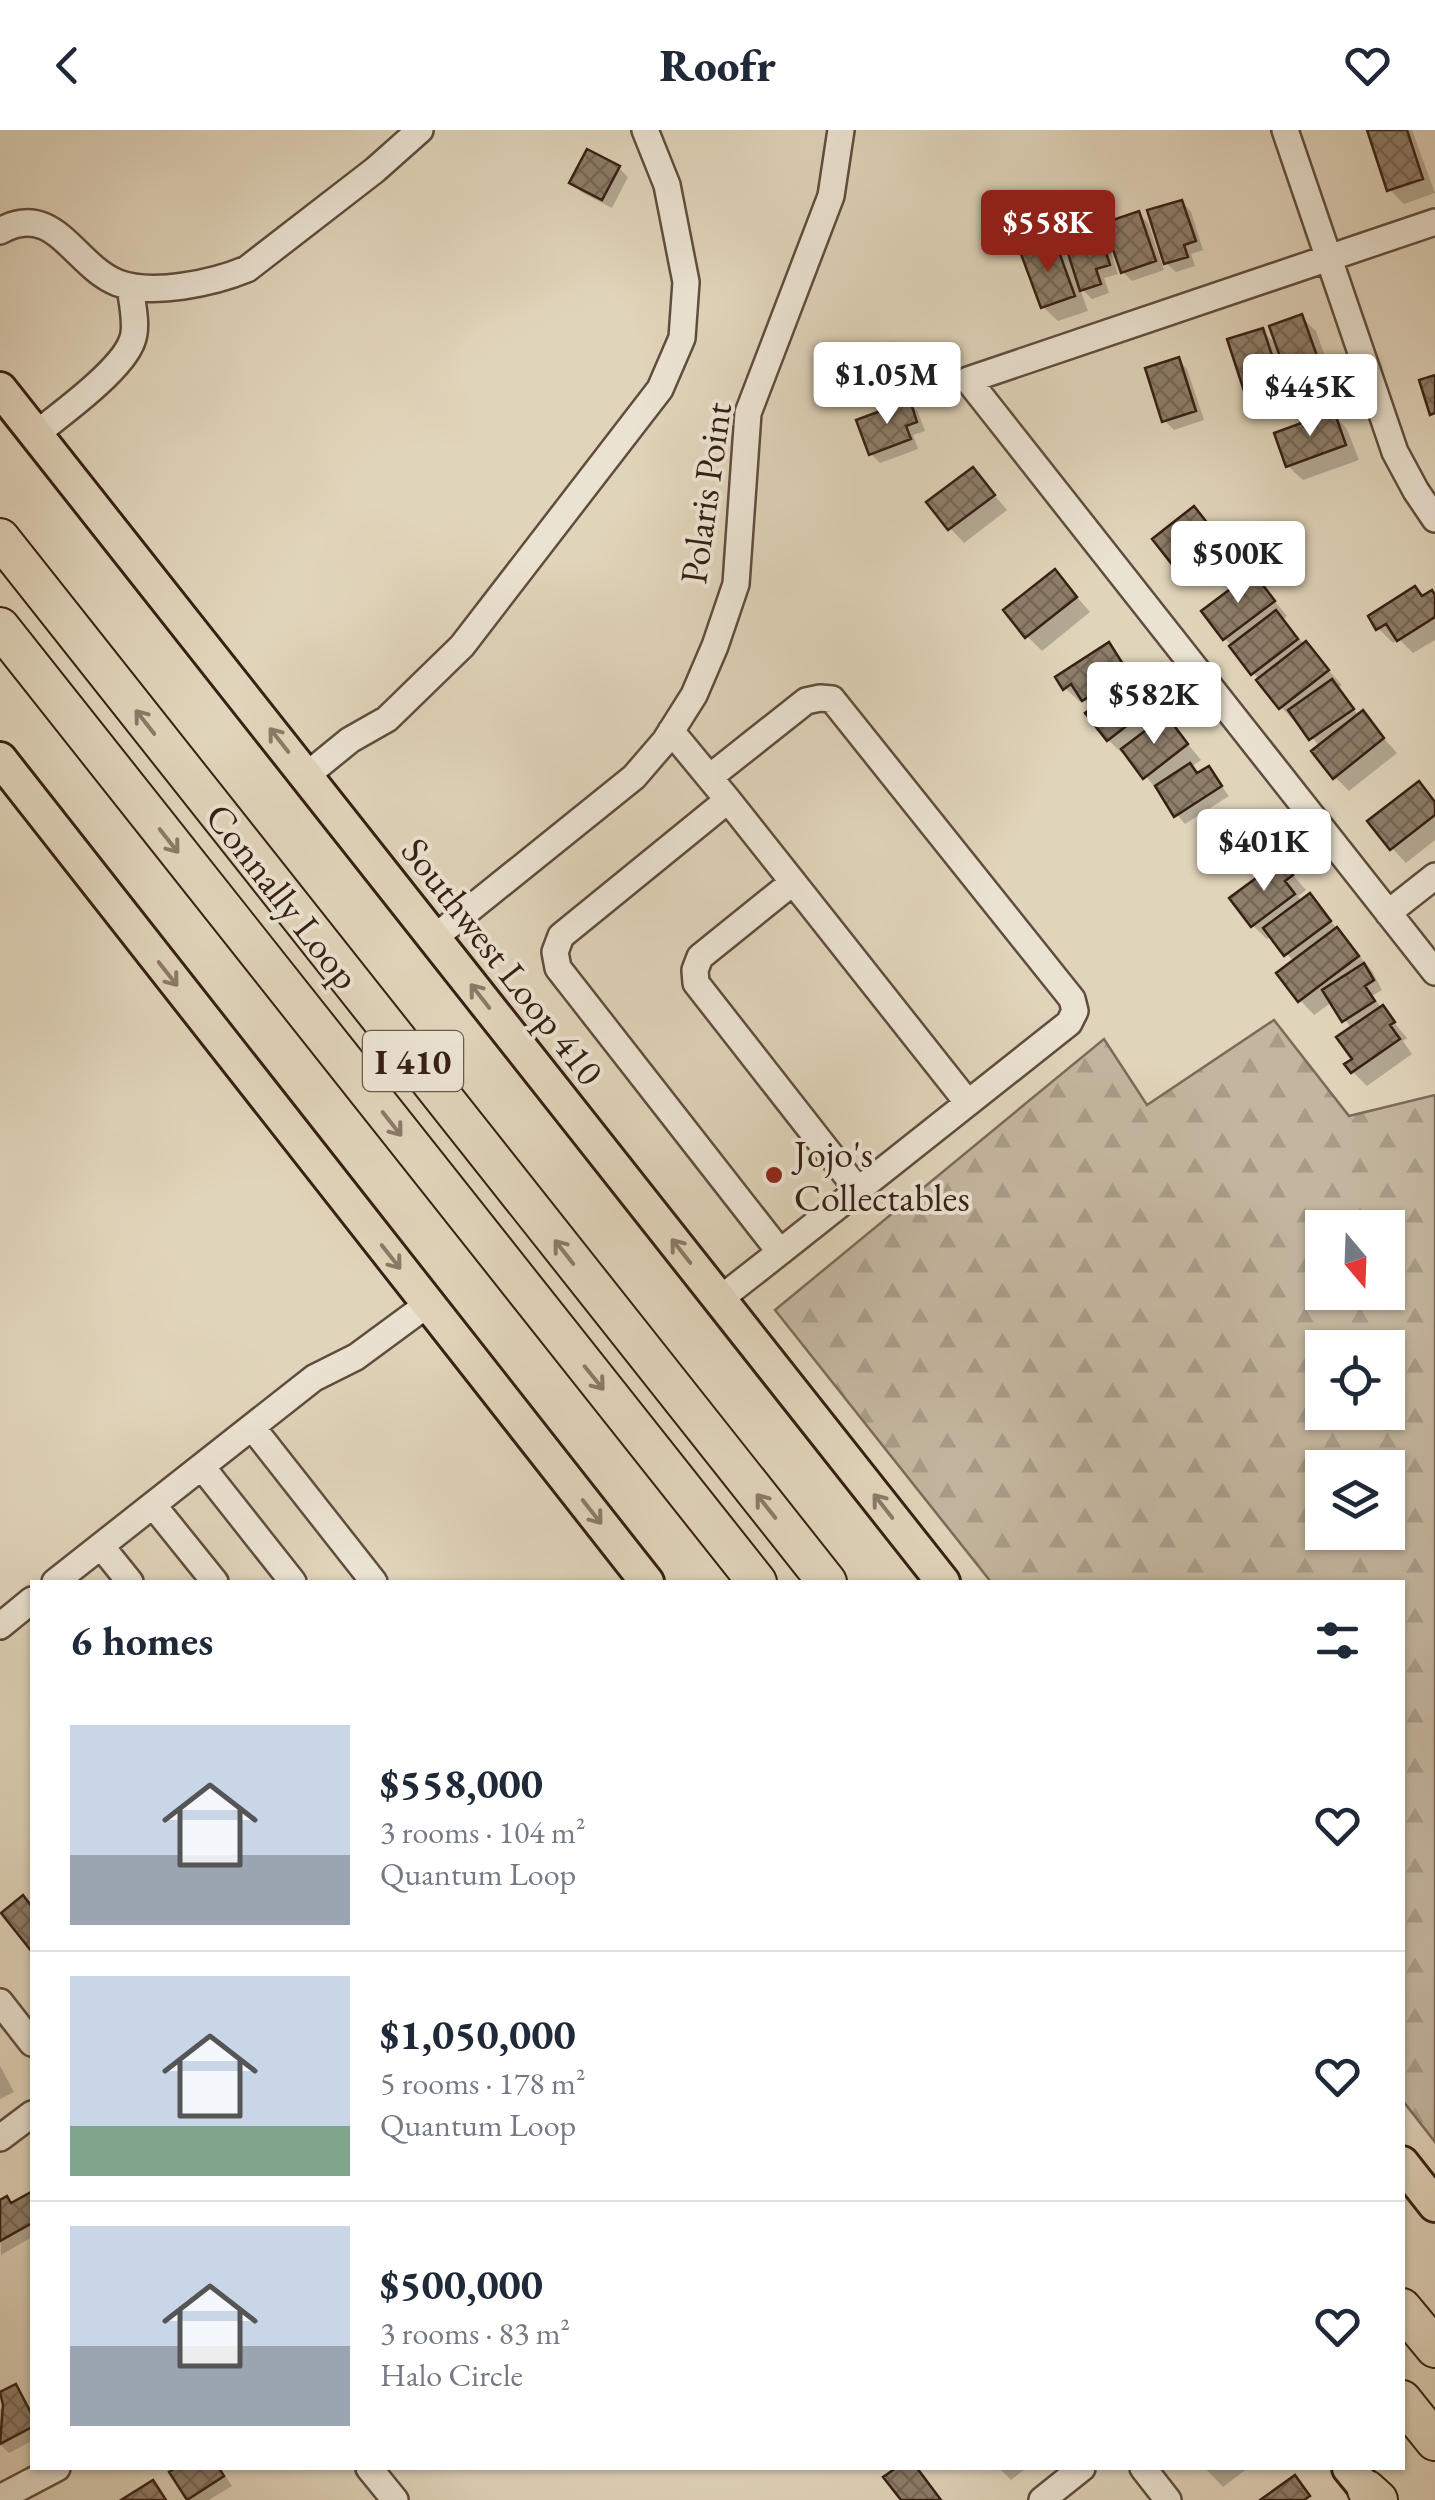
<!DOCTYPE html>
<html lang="en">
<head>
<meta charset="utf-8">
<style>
	body { margin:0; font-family:"EB Garamond",serif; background:#f2f2f3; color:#1f2937; height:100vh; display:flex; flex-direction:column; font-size:38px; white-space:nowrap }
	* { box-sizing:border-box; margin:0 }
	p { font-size:32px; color:#747a83 }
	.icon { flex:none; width:55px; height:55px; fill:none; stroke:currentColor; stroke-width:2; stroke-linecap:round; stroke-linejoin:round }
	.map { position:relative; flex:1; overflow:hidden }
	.side { position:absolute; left:30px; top:1450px; width:1375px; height:890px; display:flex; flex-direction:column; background:#fff; border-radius:0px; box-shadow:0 2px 8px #0004 }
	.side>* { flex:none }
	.needle { width:65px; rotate:161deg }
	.buttons { position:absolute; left:1305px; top:1080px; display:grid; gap:20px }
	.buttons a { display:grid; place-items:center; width:100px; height:100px; border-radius:0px; background:#fff; box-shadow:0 2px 8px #0004; font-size:50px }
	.price { position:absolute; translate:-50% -85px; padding:0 22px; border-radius:10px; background:#fff; color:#222; font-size:32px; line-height:65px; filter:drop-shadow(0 2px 5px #0008) }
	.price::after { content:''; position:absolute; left:50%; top:60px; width:30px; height:22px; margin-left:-15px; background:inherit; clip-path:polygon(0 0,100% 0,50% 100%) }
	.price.active { background:#8f2418; color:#fff }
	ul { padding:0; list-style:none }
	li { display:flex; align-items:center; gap:30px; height:250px; padding:0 40px }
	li+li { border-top:2px solid #e0e1e3 }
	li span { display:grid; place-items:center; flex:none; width:280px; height:200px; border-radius:0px; color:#555 }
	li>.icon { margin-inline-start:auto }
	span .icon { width:120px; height:120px; fill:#fffc; stroke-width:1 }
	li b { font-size:42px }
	h2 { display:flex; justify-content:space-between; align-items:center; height:120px; padding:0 40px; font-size:42px }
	header { display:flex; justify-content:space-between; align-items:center; height:130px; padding:0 40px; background:#fff; font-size:45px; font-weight:800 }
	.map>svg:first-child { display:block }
</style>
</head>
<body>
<header><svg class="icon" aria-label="back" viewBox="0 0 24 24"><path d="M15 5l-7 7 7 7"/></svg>Roofr<svg class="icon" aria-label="heart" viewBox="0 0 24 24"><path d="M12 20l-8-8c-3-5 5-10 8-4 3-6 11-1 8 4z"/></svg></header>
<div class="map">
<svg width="1435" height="2370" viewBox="0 0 1435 2370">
	<defs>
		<pattern id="forest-firs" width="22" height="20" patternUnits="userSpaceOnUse" patternTransform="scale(2.5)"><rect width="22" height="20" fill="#c3b59e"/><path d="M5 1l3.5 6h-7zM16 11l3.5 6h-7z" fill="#a89b87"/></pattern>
		<pattern id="building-cross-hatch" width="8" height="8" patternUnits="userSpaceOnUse" patternTransform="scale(2.5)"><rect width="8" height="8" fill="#8e7e6a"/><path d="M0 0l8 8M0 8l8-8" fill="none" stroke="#756756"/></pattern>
	</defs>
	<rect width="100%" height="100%" fill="#e0d4ba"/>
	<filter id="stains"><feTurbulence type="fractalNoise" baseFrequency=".002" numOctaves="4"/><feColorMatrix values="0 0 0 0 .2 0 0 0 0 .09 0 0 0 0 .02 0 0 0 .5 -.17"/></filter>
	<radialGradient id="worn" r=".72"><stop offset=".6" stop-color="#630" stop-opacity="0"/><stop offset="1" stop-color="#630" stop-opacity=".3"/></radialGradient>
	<!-- forest -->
	<path fill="url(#forest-firs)" stroke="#7c6a59" stroke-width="2.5" fill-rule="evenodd" d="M1274 890 1349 986 1435 965V2012L1403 1971 1402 1452H991L775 1180 1104 909 1147 975ZM1322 1098H1388V1162H1322ZM1322 1218H1388V1282H1322ZM1322 1338H1388V1402H1322Z"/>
	<!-- shadow -->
	<path fill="#0003" d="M1370 0H1412L1435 63 1404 74 1389 59Z
		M619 38 628 47 612 78 581 62 572 53Z
		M1182 72 1191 82 1203 120 1191 124 1195 136 1176 142 1166 133Z
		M1139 84 1148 93 1164 140 1132 151 1123 142Z
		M1100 105 1109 115 1118 144 1104 148 1109 163 1092 169 1079 156 1088 181 1058 191 1043 177 1054 114 1074 134Z
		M1301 187 1316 201 1339 266 1309 276 1291 258 1296 273 1264 283 1250 269 1262 201 1279 217Z
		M1178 229 1187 239 1204 290 1174 300 1165 291Z
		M909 273 918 282 925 301 913 305 918 319 880 333 871 324Z
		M1333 284 1347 299 1359 330 1303 350 1288 336Z
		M973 340 1007 380 964 413 950 398Z
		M1203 388 1224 414 1185 445 1155 409Z
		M1055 442 1090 482 1042 521 1027 506Z
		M1253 445 1287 486 1282 490 1342 555 1338 558 1359 586 1362 584 1397 623 1349 661 1335 647 1320 617 1298 590 1295 592 1281 577 1225 508Z
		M1435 467V510L1413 523 1399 509 1393 513 1378 498 1424 468Z
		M1109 515 1172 587 1168 590 1201 630 1191 637 1199 645 1209 639 1229 666 1185 694 1126 622 1123 624 1108 610 1094 579 1084 569 1080 572 1065 558Z
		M1418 654 1435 671V710L1406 733 1392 718Z
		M1282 733 1306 760 1298 766 1302 772 1310 766 1372 841 1382 860 1372 866 1407 908 1403 911 1412 924 1367 956 1353 942 1352 899 1332 872 1314 885 1300 870 1279 843 1294 832 1272 806 1267 809 1252 795Z
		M0 1936 14 1962 0 1969Z
		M31 2065 32 2107 1 2125 0 2073 12 2075Z
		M16 2257 32 2281V2311L9 2323 0 2314V2279L6 2276 0 2265Z
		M180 2338H220L232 2356 209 2370H190L172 2343Z
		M999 2338H1024L1025 2339 1011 2350Z
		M1205 2338H1248L1223 2357Z"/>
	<!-- building -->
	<path fill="url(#building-cross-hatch)" stroke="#362014" stroke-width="2.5" d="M1367 0H1407L1423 49 1387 61Z
		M587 19 620 36 602 70 569 53Z
		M1182 70 1196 111 1184 115 1188 127 1164 134 1147 80Z
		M1139 81 1156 131 1121 143 1104 93Z
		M1100 103 1110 135 1096 139 1101 154 1080 161 1065 114Z
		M1055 111 1075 166 1041 178 1021 124Z
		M1302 184 1326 251 1293 263 1269 196Z
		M1263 198 1283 259 1247 270 1227 209Z
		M1179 227 1196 281 1162 292 1145 238Z
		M1435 245V283L1430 285 1419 250Z
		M910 270 917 292 906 296 911 309 869 325 856 290Z
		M1334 281 1346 315 1286 337 1274 303Z
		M973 337 995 365 948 400 926 372Z
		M1194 376 1216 404 1174 437 1152 409Z
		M1055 439 1077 467 1025 508 1003 480Z
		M1253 442 1275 471 1223 510 1201 481Z
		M1415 456 1422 466 1432 460 1435 465V487L1397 511 1386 494 1376 500 1368 486Z
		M1276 480 1298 509 1251 545 1229 516Z
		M1306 511 1329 540 1279 579 1256 550Z
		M1109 512 1128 542 1082 571 1071 554 1063 560 1055 547Z
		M1138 543 1159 571 1107 611 1085 583Z
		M1332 549 1354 579 1309 610 1288 580Z
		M1363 580 1384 608 1333 649 1311 621Z
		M1166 585 1188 614 1143 649 1121 619Z
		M1190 633 1197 643 1209 636 1222 656 1174 687 1155 656Z
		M1419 651 1435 672V685L1390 720 1367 691Z
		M1282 729 1293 745 1285 751 1295 764 1251 797 1229 768Z
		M1310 763 1331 791 1284 826 1263 798Z
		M1337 797 1359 826 1298 872 1276 843Z
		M1364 833 1374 850 1365 856 1375 871 1342 892 1322 860Z
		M1383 875 1395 892 1390 895 1400 909 1351 943 1344 934 1352 929 1336 907Z
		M23 1765 32 1777V1822L1 1783Z
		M31 2062 32 2093 0 2111V2070L7 2066 11 2073Z
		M16 2254 32 2285V2297L0 2314 3 2275 0 2262Z
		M176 2338H219L224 2346 187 2370 169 2342Z
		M896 2338H917L941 2370H901L883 2347Z
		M1295 2345 1310 2366 1304 2370H1260Z
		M153 2350 166 2370H121Z"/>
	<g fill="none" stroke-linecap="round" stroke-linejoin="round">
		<defs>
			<path id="minor" d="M1285 0 1395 322 1416 361 1435 389
				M1435 92 968 250 1435 842
				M0 101C55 70 74 136 118 153 153 166 213 153 247 139L375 40 420 0
				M36 304C61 284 122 240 132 211 138 197 132 172 130 157
				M671 601 728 670 561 806 555 822 558 838 780 1122 720 1169
				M307 645 350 610 387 589 462 516 660 259 682 208 686 152 667 55 645 0
				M710 647 806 571 820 568 832 569 1072 869 1075 881 1069 893 780 1122
				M728 670 968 973
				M793 752 700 827 695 840 696 853 858 1060
				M1388 783 1435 746
				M434 808 634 647 665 611 694 565 715 516 736 454 748 283 831 66 841 0
				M252 1297 374 1452
				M202 1337 293 1452
				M153 1375 215 1452
				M101 1416 130 1452
				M55 1452 314 1248 356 1227 428 1174
				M0 1496 32 1470
				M0 1872 32 1913
				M0 2008 32 1984
				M369 2338 395 2370
				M1143 2338 1168 2370
				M0 2368 57 2338
				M1042 2370 1082 2338"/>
			<path id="major" d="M0 259 943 1452
				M0 629 647 1452
				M1402 2033 1435 2075
				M1349 2338 1375 2370"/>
			<path id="highway" d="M0 408 827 1452
				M0 497 757 1452
				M1402 2178 1435 2218
				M1402 2270 1435 2311
				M1367 2360 1378 2370"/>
		</defs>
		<!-- minor casing -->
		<use href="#minor" stroke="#604d3e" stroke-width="30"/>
		<!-- major casing -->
		<use href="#major" stroke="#362014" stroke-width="38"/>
		<!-- highway casing -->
		<use href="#highway" stroke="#362014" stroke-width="42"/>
		<!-- minor -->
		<use href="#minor" stroke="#ebe3d2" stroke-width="25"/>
		<!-- major -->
		<use href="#major" stroke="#e0d4ba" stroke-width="32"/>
		<!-- highway -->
		<use href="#highway" stroke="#e0d4ba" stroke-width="38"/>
	</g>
	<!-- one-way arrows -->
	<defs><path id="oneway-shaft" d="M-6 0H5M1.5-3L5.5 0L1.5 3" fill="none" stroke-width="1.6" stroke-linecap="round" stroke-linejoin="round" transform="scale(2.5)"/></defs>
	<g stroke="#8b7a67">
		<use href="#oneway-shaft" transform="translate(145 592) rotate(-128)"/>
		<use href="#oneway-shaft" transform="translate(279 610) rotate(-128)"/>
		<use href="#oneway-shaft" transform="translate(169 711) rotate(52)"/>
		<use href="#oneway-shaft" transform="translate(168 844) rotate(52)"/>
		<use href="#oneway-shaft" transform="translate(480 866) rotate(-128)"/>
		<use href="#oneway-shaft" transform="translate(392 994) rotate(52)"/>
		<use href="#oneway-shaft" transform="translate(681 1121) rotate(-128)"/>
		<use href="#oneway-shaft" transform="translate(564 1122) rotate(-128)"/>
		<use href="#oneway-shaft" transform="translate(391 1127) rotate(52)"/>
		<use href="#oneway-shaft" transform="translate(594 1248) rotate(51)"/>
		<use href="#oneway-shaft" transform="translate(766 1376) rotate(-128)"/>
		<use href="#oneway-shaft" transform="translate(883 1376) rotate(-128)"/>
		<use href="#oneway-shaft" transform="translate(592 1382) rotate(52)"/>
	</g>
	<!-- markers -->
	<circle fill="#8f2418" stroke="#ebe3d2" stroke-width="4" cx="774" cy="1045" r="10"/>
	<g text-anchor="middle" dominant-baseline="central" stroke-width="8" stroke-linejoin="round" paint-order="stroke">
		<!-- shield labels -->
		<rect fill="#ebe3d2" stroke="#6c5a4d" stroke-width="2.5" x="363" y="901" width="100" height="60" rx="8"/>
		<g font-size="35" font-weight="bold" fill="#362014">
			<text x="413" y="931">I 410</text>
		</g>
		<!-- street labels -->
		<g font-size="38" fill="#362014" stroke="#ebe3d2">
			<text transform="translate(705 363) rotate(-82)">Polaris Point</text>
			<text transform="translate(283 766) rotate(52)">Connally Loop</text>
			<text transform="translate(503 831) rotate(52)">Southwest Loop 410</text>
		</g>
		<!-- poi labels -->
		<g font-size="38" fill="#362014" stroke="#ebe3d2" text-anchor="start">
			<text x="794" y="1023">Jojo's<tspan x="794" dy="44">Collectables</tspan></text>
		</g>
	</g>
	<rect width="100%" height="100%" filter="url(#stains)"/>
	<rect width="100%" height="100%" fill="url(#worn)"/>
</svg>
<div class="buttons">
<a><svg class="needle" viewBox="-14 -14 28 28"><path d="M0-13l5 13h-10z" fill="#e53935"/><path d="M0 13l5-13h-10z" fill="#747a83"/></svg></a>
<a><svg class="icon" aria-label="locate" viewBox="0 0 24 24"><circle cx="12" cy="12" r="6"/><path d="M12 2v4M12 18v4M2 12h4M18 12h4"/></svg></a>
<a><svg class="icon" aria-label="layers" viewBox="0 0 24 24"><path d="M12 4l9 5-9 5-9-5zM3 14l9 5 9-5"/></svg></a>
</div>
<b class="price active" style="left:1048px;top:145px">$558K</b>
<b class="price" style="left:887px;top:297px">$1.05M</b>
<b class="price" style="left:1310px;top:309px">$445K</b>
<b class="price" style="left:1238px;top:476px">$500K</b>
<b class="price" style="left:1154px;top:617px">$582K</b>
<b class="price" style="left:1264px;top:764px">$401K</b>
<section class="side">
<h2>6 homes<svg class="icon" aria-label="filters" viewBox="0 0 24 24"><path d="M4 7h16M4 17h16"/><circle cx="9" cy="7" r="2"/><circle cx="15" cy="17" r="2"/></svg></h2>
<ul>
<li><span style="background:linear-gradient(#c9d6e8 65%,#9aa5b1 0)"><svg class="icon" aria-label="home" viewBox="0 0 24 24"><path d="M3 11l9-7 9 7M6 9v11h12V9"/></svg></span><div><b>$558,000</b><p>3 rooms · 104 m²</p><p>Quantum Loop</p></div><svg class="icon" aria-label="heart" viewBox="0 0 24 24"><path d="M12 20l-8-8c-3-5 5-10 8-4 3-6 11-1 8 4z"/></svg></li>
<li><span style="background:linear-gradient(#c9d6e8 75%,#7fa58c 0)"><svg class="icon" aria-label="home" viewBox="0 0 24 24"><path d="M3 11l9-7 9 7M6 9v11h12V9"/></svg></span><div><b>$1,050,000</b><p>5 rooms · 178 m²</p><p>Quantum Loop</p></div><svg class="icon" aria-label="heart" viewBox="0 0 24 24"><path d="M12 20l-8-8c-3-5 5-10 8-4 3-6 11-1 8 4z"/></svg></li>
<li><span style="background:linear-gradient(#c9d6e8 60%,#9aa5b1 0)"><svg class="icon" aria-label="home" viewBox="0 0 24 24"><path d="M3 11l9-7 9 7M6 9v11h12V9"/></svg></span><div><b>$500,000</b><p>3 rooms · 83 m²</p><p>Halo Circle</p></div><svg class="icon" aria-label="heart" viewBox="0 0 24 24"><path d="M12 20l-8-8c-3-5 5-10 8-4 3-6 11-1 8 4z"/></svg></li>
</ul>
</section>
</div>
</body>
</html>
